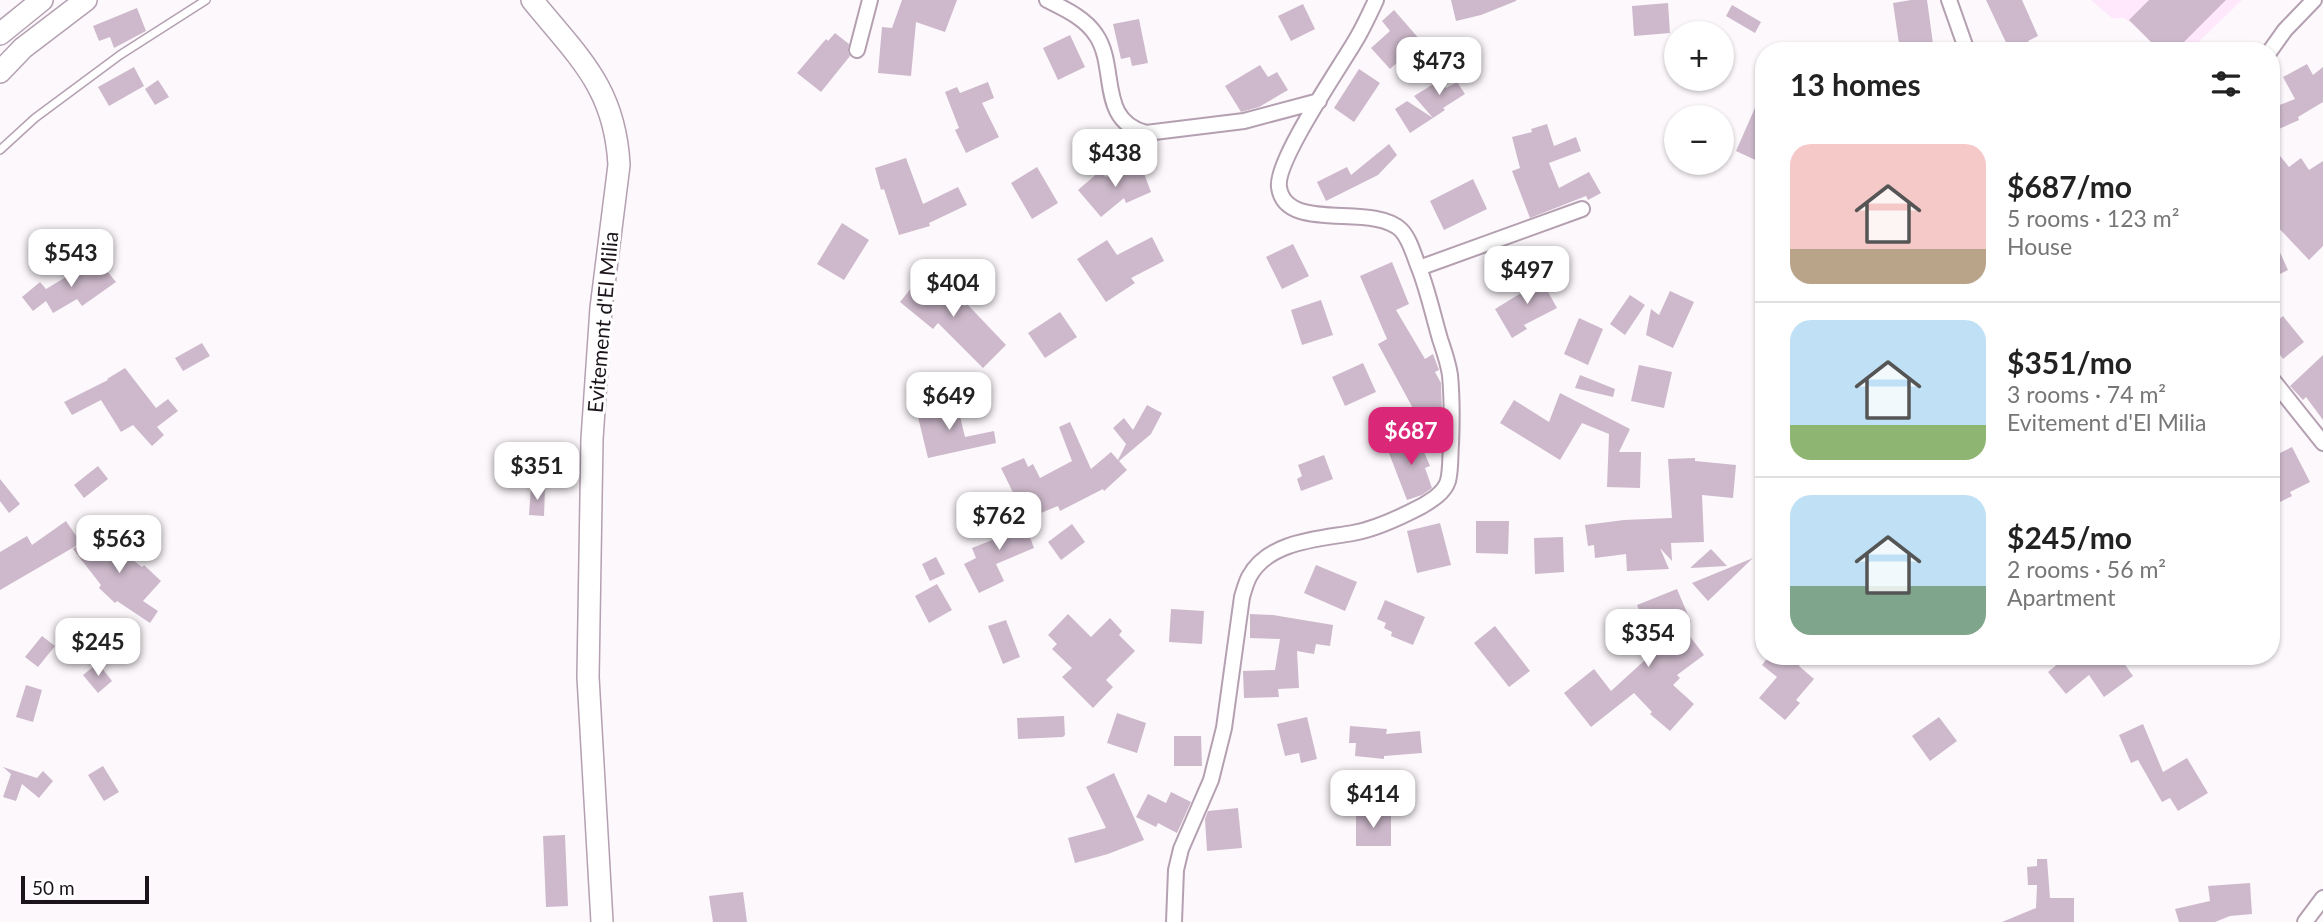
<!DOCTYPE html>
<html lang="en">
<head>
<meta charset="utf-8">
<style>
	body { margin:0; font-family:Lato,sans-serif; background:#f2f2f2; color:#222; height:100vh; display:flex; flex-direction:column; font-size:26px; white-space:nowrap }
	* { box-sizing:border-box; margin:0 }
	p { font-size:23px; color:#767676 }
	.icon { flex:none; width:38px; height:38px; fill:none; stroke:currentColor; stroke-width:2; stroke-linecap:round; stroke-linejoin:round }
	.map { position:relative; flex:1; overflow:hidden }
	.sheet { position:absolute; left:1755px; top:42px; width:525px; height:623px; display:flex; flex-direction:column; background:#fff; border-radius:28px; box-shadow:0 2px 5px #0004 }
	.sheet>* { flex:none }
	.buttons { position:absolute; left:1664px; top:21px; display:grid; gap:14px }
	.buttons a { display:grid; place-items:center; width:70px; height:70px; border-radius:50%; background:#fff; box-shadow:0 2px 5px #0004; font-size:35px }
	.scale { position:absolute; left:21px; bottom:18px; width:128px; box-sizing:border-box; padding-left:7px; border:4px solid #1b141a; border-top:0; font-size:19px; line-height:24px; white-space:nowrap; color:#1b141a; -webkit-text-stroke:5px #fff; paint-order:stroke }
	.price { position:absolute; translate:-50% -60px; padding:0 16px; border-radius:14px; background:#fff; color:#222; font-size:23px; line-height:46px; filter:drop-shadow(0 2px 4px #0008) }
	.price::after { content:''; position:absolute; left:50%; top:42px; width:21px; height:16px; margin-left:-10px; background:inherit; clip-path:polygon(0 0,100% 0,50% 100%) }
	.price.active { background:#db2777; color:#fff }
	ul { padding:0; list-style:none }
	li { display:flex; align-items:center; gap:21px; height:175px; padding:0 35px }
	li+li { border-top:2px solid #e0e0e0 }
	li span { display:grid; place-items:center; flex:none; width:196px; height:140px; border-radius:21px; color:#555 }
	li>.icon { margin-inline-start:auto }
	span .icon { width:84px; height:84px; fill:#fffc; stroke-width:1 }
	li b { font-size:30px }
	h2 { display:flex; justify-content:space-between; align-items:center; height:84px; padding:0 35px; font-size:30px }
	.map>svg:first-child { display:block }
</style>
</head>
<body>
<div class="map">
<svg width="2323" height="922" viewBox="0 0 2323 922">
	<rect width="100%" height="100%" fill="#fdf8fc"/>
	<!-- built -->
	<path fill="#ffe8fc" d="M2091 0H2242L2189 51H2169L2124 18H2112Z"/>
	<!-- building -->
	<path fill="#cdb9cb" d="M902 0H957L945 32 916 22 911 76 878 73 882 27 892 28Z
		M1451 0H1516V1L1481 15 1456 21Z
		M1911 0H1927L1934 51H1900L1893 3Z
		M1986 0H2022L2038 36 2028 41 2033 51H2010Z
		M2149 0H2226L2175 51H2160L2129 20Z
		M1668 3 1670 33 1634 36 1632 6Z
		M1303 4 1315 29 1291 41 1278 16Z
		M1732 5 1761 22 1755 33 1726 16Z
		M137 8 146 31 114 48 110 37 99 41 93 26Z
		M1394 10 1421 41 1390 69 1371 48 1390 31 1382 21Z
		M1139 19 1148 63 1132 66 1130 57 1121 59 1113 24Z
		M835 33 849 44 848 52 850 56 821 92 797 73 826 39 828 41Z
		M1070 35 1085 67 1058 80 1043 48Z
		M2307 64 2313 75 2323 67V102L2298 117 2299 120 2272 132V108L2295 99 2283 77Z
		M1260 65 1268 77 1277 72 1288 90 1259 107 1241 112 1225 86Z
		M134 67 144 86 109 106 98 87Z
		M1359 69 1380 83 1354 122 1334 108Z
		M158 80 169 97 155 105 145 89Z
		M1440 80 1446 88 1457 82 1465 94 1443 108 1445 110 1433 118 1414 96Z
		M988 82 994 98 982 103 999 137 966 153 955 130 959 128 945 92 957 87 960 93Z
		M1407 101 1433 118 1410 133 1395 109Z
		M1758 101 1764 103 1759 130 1764 132V164L1736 151Z
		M1547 124 1554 146 1576 137 1581 151 1549 163 1559 188 1589 172 1601 193 1588 200 1586 196 1530 218 1512 171 1520 168 1512 137 1532 132 1531 129Z
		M1389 144 1397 155 1378 175 1326 201 1317 182 1347 167 1351 175Z
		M2272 146 2289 167 2301 158 2309 170 2323 161V246L2309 260 2272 221Z
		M906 158 923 204 958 187 967 205 929 223 930 226 899 235 884 189 881 190 875 168Z
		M1140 163 1151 192 1126 203 1124 198 1101 217 1078 190 1100 171 1106 177Z
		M1037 167 1058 203 1032 219 1011 183Z
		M1473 179 1487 209 1444 230 1430 201Z
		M842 223 869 240 844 280 817 264Z
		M2272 235 2288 270 2272 278Z
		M1152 237 1164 261 1131 278 1135 283 1106 302 1077 259 1107 240 1117 255Z
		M1293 244 1309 276 1282 289 1266 257Z
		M90 262 95 272 103 266 116 282 82 306 77 299 53 313 46 301 33 311 22 297 40 282 46 289 71 274 70 272Z
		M1392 262 1409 304 1396 310 1425 359 1433 354 1439 370 1435 372 1441 383 1442 413 1422 425 1378 344 1387 339 1360 276Z
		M924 272 965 306 967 304 1006 345 983 368 938 323 933 329 900 302Z
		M1546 273 1554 287 1547 290 1557 308 1524 325 1527 329 1512 338 1495 309 1526 290 1524 285Z
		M1670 291 1694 302 1673 348 1646 335 1651 309 1659 315Z
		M1630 295 1645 305 1625 335 1610 324Z
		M1321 300 1333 335 1302 345 1291 310Z
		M1060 312 1077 337 1045 358 1028 333Z
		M2283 316 2304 342 2283 359 2272 343V325Z
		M1579 318 1603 329 1588 365 1564 354Z
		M202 343 210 356 183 371 175 358Z
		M2323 355V420L2306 397 2303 400 2290 386Z
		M1363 363 1376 392 1345 406 1332 377Z
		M1639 365 1672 372 1664 408 1631 401Z
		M125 368 156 408 168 399 178 411 157 427 164 435 152 446 133 425 121 432 101 400 72 415 64 402 108 380 107 379Z
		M1580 375 1615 389 1613 397 1575 388Z
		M1560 393 1630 429 1619 452H1641L1640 488 1607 487 1609 434 1582 423 1560 460 1500 423 1514 400 1549 422Z
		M957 404 965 437 994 431 996 443 928 458 917 413Z
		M1147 405 1162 413 1151 434 1119 461 1127 470 1104 491 1103 489 1060 511 1058 506 1026 519 1001 468 1024 458 1028 467 1033 464 1040 478 1072 461 1059 427 1070 422 1091 469 1111 452 1118 460 1126 444 1113 428 1124 418 1133 430Z
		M1417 436 1430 466 1425 468 1432 488 1422 495 1407 500 1387 448Z
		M2292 447 2310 482 2290 492 2292 496 2276 504 2272 495V457Z
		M1324 455 1333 479 1301 491 1297 479 1302 476 1298 465Z
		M1695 458V461L1736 465 1733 498 1702 495 1704 542 1671 543 1672 561 1660 548 1669 569 1627 571 1626 554 1595 558 1594 545 1588 546 1585 525 1624 520 1672 518 1668 459Z
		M98 466 108 479 84 498 74 485Z
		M0 479 20 504 9 513 0 501Z
		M531 487 545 488 544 516 529 515Z
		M1020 511 1034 548 996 564 1004 581 979 593 964 564 976 558 972 548 1000 537 994 522Z
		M66 521 81 543 0 590V552L27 536 32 545Z
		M1476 521H1509L1508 554 1476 553Z
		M1440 523 1451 565 1417 573 1407 531Z
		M1072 524 1085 542 1061 560 1048 542Z
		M97 532 142 567 144 565 161 581 143 601 158 611 150 623 117 601 115 603 99 588 101 585 73 549Z
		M1563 537 1564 572 1535 574 1534 538Z
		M1711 549 1727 566 1690 568Z
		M936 557 945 574 930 581 922 564Z
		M1753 558 1708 601 1692 583Z
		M1316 565 1357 582 1345 611 1304 593Z
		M937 584 952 610 929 623 915 596Z
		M1677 589 1691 622 1682 626 1704 655 1677 675 1680 678 1673 685 1694 704 1670 731 1650 714 1652 712 1634 693 1591 727 1564 693 1594 669 1611 691 1656 650 1637 605Z
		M1385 600 1425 617 1413 645 1391 636 1392 632 1384 628 1386 623 1377 619Z
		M1171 609 1204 611 1202 644 1169 642Z
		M1068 614 1091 637 1110 618 1122 631 1119 635 1135 651 1106 680 1113 687 1093 708 1062 677 1072 668 1052 649 1057 644 1048 635Z
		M1250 614 1273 615 1333 625 1330 646 1316 644 1314 654 1297 651 1299 688 1278 689 1279 697 1244 698 1243 671 1275 670 1280 639 1250 638Z
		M1006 620 1020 657 1003 664 988 626Z
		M1495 626 1530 671 1509 687 1474 643Z
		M42 636 55 646 38 667 25 657Z
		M1769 656H1804L1799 666 1814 679 1796 700 1800 703 1785 720 1759 698 1777 677 1762 665Z
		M2067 656H2119L2133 676 2104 697 2089 675 2066 694 2048 672Z
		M98 663 112 681 98 693 83 675Z
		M26 685 42 690 33 722 16 717Z
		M1117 713 1146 723 1137 753 1107 743Z
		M1064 716 1065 735 1063 737 1018 739 1017 718Z
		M1307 717 1317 759 1301 763 1299 753 1285 756 1277 724Z
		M1939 717 1957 741 1930 761 1912 736Z
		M2143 724 2163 772 2187 758 2208 793 2178 811 2170 798 2162 802 2138 760 2131 763 2119 735Z
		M1350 726 1387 729 1386 734 1420 731 1422 753 1384 756V759L1355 756 1356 743H1349Z
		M1174 736H1201L1202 766H1174Z
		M103 766 119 792 104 801 88 775Z
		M3 767 37 778 43 771 53 781 39 798 22 784 16 801 3 797 11 774Z
		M1114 773 1144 840 1108 854 1075 863 1068 838 1106 828 1086 787Z
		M1171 792 1191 802 1177 833 1158 823 1156 827 1136 817 1148 794 1166 803Z
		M1238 808 1242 848 1207 851 1205 819 1208 811Z
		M1356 814 1391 815V846H1356Z
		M565 835 568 906 546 907 543 836Z
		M2037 859H2047L2050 898H2074V922H2002L2036 908 2037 885H2028L2027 867 2037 866Z
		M2250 883 2252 914 2230 916 2215 922H2179L2175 909 2210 901 2208 886Z
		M743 892 747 922H713L709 896Z"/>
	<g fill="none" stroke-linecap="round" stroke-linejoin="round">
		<defs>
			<path id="lane" d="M0 150 35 118 120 55 206 0"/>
			<path id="street" d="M1047 0C1065 9 1085 18 1096 35 1118 67 1097 120 1146 133L1244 121 1319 101
				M1949 0 1967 51
				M857 50 870 0
				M2270 51 2285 30 2314 0
				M1419 268 1582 209
				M2272 379 2323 443
				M1174 922 1176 870 1181 849 1211 780 1224 728 1242 597C1244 590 1246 583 1249 577 1268 541 1319 539 1353 533 1376 529 1401 517 1422 506 1432 500 1444 493 1448 481 1451 469 1450 456 1451 444 1452 421 1452 397 1450 375 1448 362 1444 351 1440 339 1433 315 1428 291 1419 268 1414 256 1410 239 1401 230 1373 202 1285 234 1279 187 1275 161 1341 66 1357 38 1364 26 1370 13 1376 0
				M2305 922 2323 898"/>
			<path id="primary" d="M532 0C578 57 615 87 619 165L601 308 592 439 588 677 602 922
				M0 34 42 0
				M0 72 23 48 86 0"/>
		</defs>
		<!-- lane casing -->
		<use href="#lane" stroke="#b4a0b1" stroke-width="10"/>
		<!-- street casing -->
		<use href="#street" stroke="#b4a0b1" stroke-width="18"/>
		<!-- primary casing -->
		<use href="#primary" stroke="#b4a0b1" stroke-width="24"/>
		<!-- lane -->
		<use href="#lane" stroke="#fff" stroke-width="7"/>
		<!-- street -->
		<use href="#street" stroke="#fff" stroke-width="14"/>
		<!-- primary -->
		<use href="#primary" stroke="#fff" stroke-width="21"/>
	</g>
	<g text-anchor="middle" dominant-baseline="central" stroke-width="6" stroke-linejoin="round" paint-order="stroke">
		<!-- street labels -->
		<g font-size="21" fill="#1b141a" stroke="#fff">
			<text transform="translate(602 322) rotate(-85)">Evitement d'El Milia</text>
		</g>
	</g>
</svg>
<div class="buttons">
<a>+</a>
<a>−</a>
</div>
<div class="scale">50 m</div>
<b class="price" style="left:1439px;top:97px">$473</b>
<b class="price" style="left:1115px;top:189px">$438</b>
<b class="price" style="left:71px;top:289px">$543</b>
<b class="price" style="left:1527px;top:306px">$497</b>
<b class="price" style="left:953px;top:319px">$404</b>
<b class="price" style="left:949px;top:432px">$649</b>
<b class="price active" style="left:1411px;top:467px">$687</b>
<b class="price" style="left:537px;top:502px">$351</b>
<b class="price" style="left:999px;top:552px">$762</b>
<b class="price" style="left:119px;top:575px">$563</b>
<b class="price" style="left:1648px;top:669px">$354</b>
<b class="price" style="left:98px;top:678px">$245</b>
<b class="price" style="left:1373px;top:830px">$414</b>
<section class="sheet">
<h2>13 homes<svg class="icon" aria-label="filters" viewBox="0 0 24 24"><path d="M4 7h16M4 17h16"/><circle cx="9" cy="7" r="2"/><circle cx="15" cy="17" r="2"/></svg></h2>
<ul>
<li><span style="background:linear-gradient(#f6c9c9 75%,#b9a48a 0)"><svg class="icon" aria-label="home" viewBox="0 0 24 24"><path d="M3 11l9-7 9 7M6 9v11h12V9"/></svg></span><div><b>$687/mo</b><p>5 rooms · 123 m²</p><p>House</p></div></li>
<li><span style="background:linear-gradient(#bfe0f5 75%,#8fb573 0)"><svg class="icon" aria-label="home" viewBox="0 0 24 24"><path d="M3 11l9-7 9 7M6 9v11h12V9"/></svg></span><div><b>$351/mo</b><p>3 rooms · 74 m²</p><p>Evitement d'El Milia</p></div></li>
<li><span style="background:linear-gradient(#bfe0f5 65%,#7fa58c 0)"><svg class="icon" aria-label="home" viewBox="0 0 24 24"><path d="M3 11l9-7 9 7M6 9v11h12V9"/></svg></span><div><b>$245/mo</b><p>2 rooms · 56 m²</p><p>Apartment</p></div></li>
</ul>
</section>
</div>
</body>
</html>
